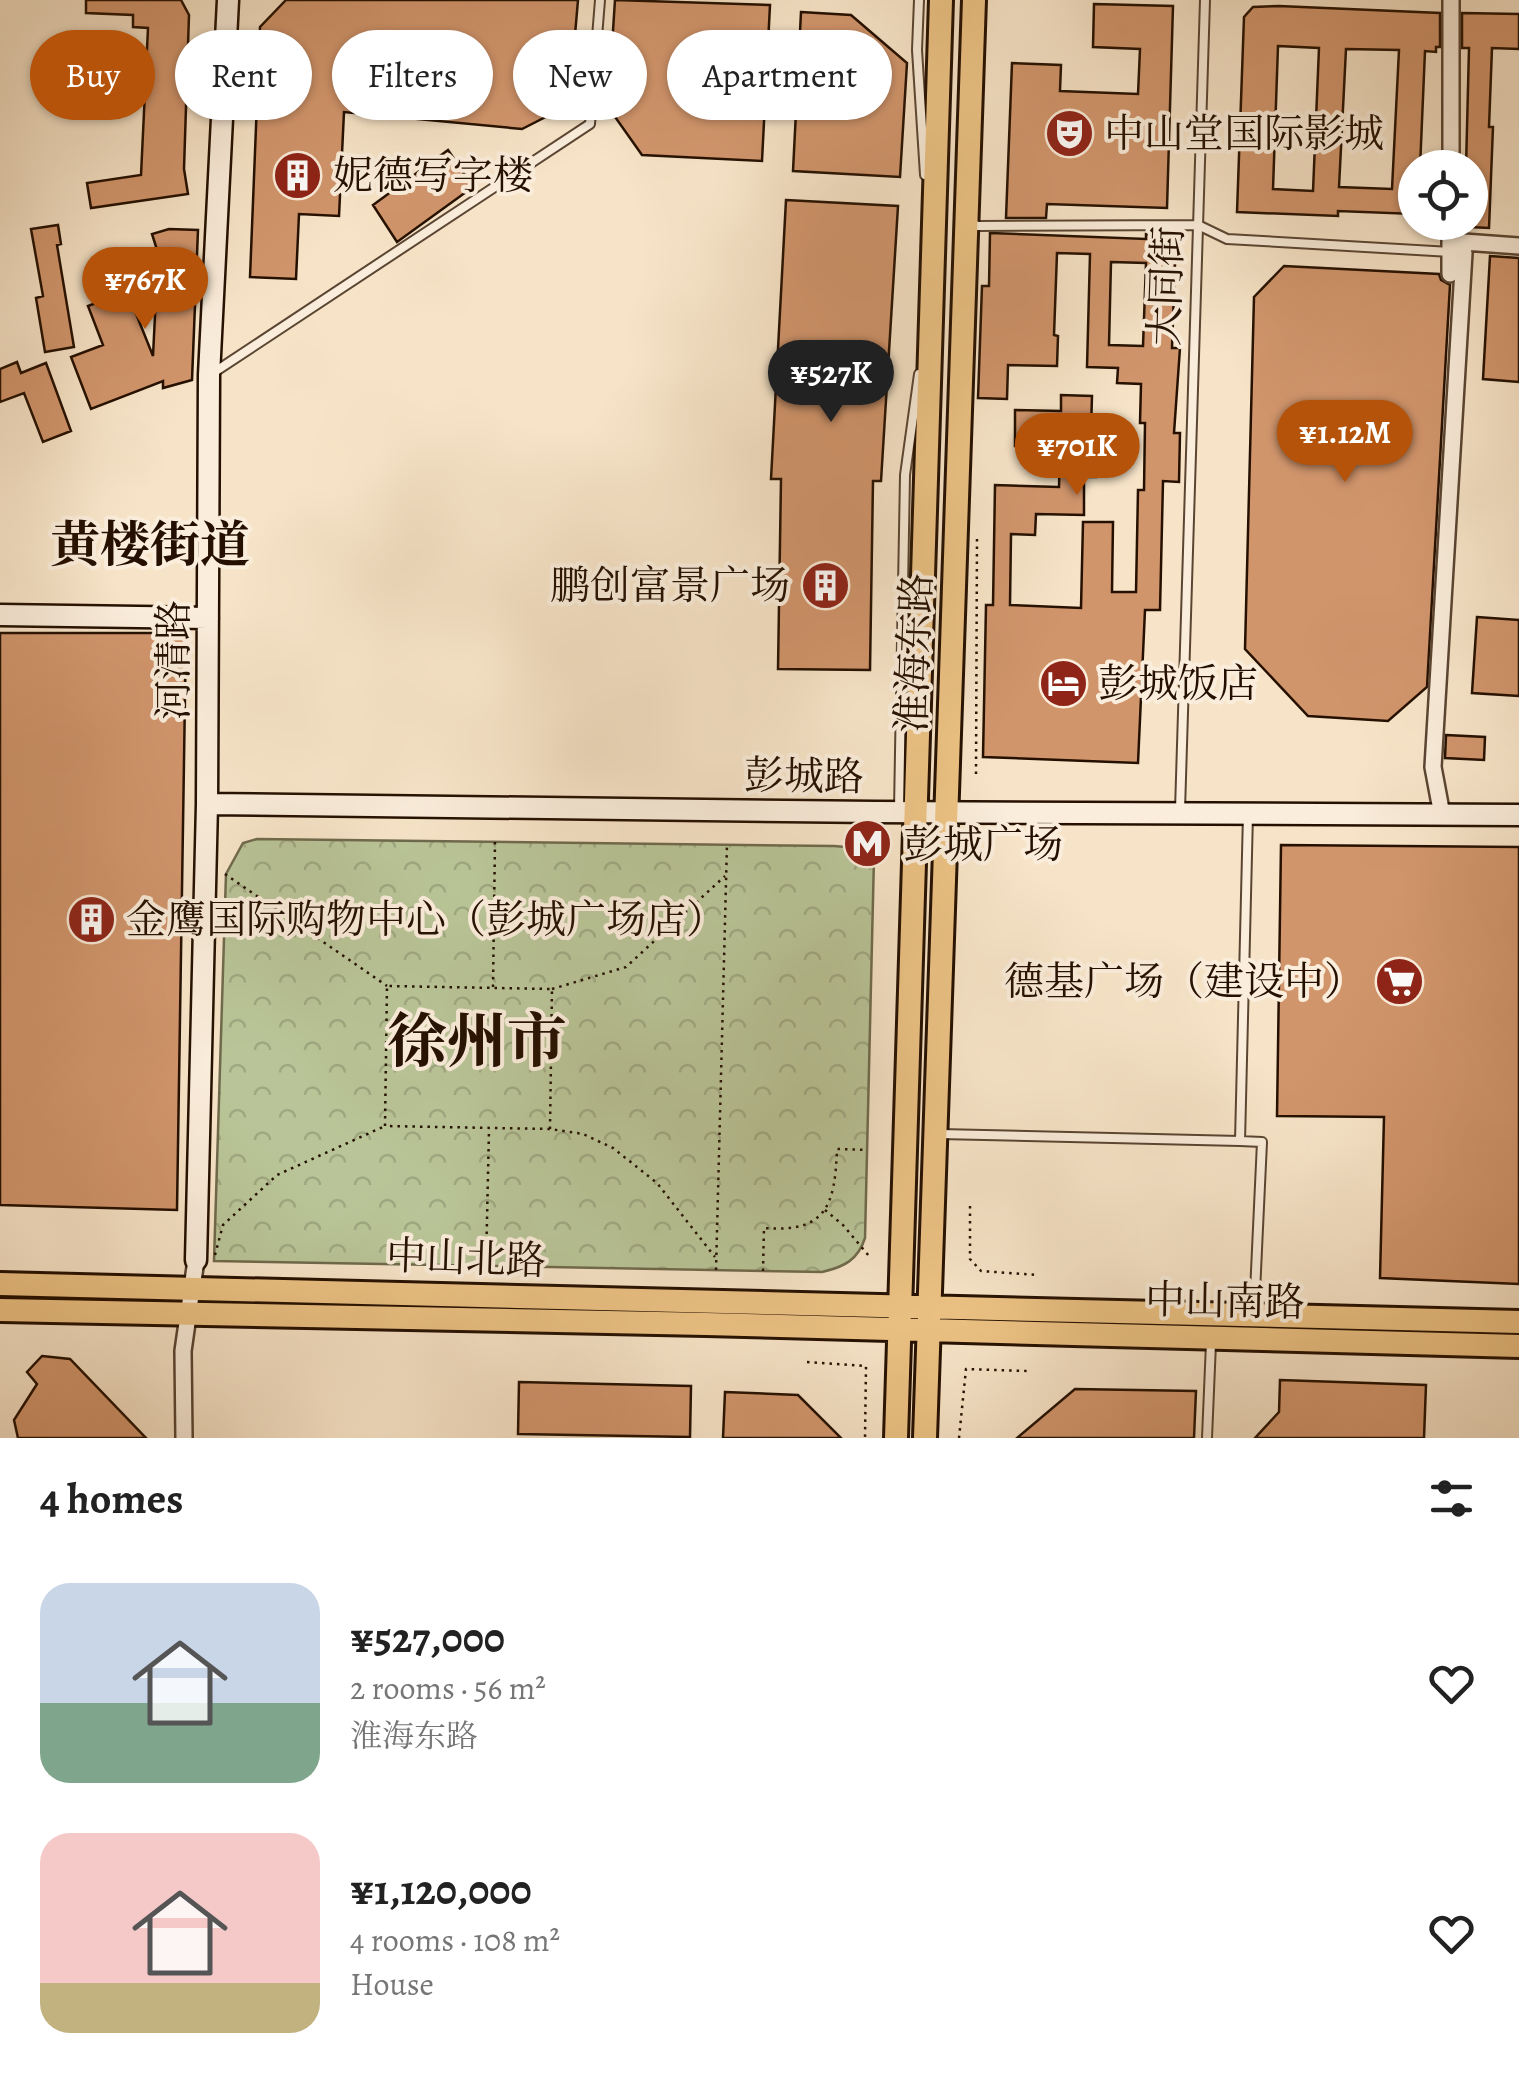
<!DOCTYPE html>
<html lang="en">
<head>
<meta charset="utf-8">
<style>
	body { margin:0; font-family:Alegreya,"Noto Serif SC",serif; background:#f6f6f6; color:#222; height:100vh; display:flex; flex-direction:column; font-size:38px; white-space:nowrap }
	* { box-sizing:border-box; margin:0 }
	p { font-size:32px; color:#767676 }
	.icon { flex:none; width:55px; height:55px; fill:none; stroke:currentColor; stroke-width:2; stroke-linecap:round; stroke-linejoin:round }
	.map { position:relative; height:1438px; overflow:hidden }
	.panel { display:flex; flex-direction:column; background:#fff; flex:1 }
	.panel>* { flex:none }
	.top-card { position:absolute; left:30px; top:30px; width:1000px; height:90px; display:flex; gap:20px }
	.tools { position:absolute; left:1398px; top:150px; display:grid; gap:20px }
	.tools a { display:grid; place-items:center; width:90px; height:90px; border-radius:50%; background:#fff; box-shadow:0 2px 8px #0004; font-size:50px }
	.price { position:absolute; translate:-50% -85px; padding:0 22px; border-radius:35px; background:#b45309; color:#fff; font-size:32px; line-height:65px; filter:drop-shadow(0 2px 5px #0008) }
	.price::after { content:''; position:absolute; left:50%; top:60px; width:30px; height:22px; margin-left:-15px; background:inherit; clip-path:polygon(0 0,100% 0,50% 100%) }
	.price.current { background:#222; color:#fff }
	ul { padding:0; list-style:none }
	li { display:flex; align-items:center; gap:30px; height:250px; padding:0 40px }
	li span { display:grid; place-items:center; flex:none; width:280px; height:200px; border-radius:30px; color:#555 }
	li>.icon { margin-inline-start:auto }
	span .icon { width:120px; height:120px; fill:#fffc; stroke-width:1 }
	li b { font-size:42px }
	h2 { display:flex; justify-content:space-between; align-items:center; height:120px; padding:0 40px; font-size:42px }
	.tag { padding:0 35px; border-radius:45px; background:#fff; box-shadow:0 2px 8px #0004; font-size:35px; line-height:90px }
	.tag.current { background:#b45309; color:#fff }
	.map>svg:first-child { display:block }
</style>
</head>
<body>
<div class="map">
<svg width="1519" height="1438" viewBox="0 0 1519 1438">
	<defs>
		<pattern id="park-crowns" width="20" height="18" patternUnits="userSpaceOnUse" patternTransform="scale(2.5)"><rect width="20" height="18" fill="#b9c598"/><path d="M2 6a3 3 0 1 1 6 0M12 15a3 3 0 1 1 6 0" fill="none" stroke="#9fa881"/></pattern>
	</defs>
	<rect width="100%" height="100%" fill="#f7e4c8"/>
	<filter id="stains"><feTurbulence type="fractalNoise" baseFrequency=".002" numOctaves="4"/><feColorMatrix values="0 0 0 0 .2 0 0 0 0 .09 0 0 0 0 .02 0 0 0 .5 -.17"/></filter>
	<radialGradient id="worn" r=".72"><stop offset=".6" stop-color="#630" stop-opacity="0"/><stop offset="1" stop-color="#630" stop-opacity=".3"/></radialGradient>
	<!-- park -->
	<path fill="url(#park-crowns)" stroke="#6f6a4c" stroke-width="2.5" d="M257 839 834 846 858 848 874 857 865 1238C858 1260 844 1267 822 1272L214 1261 226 874 243 843Z"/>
	<!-- building -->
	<path fill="#d1956c" stroke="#251000" stroke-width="2.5" fill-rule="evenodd" d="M86 0H181L189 15 184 169 188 194 91 208 87 183 141 175 148 28 133 27V15L86 13Z
		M286 0H578L569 105 522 129 344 112 339 216 299 214 296 279 250 277 260 27Z
		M615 0 770 5 762 161 642 155 608 107Z
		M1094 4 1173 6 1167 208 1047 204 1046 218H1006L1012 63 1061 65 1060 91 1138 94 1140 49 1093 47Z
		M1279 6 1440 13V47H1436V52L1425 51 1420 168H1415V214L1338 211V216L1237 212 1244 17 1253 7ZM1278 46 1319 48 1313 191 1273 189ZM1346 49 1399 50 1392 189 1339 187Z
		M801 12 851 15 907 63 900 177 793 171Z
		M1462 13 1519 14V49L1492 48 1489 127H1493L1489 228 1470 227V168H1466L1469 48H1462Z
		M448 150 473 187 397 242 373 205Z
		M786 200 898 206 881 481H873L870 670 778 669 781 479H771Z
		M58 225 61 244 57 245 74 347 45 352 36 298 43 296 31 229Z
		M169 229 198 230 192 380 163 388V381L91 409 71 357 103 345 88 306 127 291 153 356 156 295H166L168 250 158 253 152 234Z
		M990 233 1146 239V234L1176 235 1172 348H1180L1174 433H1180L1179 482 1163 481 1160 610H1145L1138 763 983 757 986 605H993L995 485 1059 487 1060 446H1015V410L1061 411V395L1092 396 1091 430H1097L1096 477H1084V515L1036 514 1035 535 1011 534 1010 605 1081 608 1083 522H1113L1112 592H1136L1138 490H1144L1145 423H1140L1141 384 1117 383 1118 368 1087 367 1090 254 1057 253 1054 335 1058 336 1057 366 1008 365 1007 399 978 398 982 286H989ZM1111 262 1146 263 1143 346 1109 345Z
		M1490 256 1519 258V382L1483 379Z
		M1284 266 1439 274 1441 280 1450 285 1427 687 1388 721 1308 716 1245 649 1254 297Z
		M17 362 21 373 46 363 71 431 43 442 24 393 0 402V369Z
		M1477 617 1519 620V696L1472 693Z
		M0 633H186L177 1210 0 1205Z
		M1446 735 1485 737 1484 760 1445 758Z
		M1281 845 1519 847V1284L1380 1278 1384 1117 1277 1116Z
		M42 1356 70 1359 146 1438H18L14 1420 37 1384 27 1372Z
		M1280 1380 1426 1385 1424 1438H1255L1279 1412Z
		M519 1382 691 1386 690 1437 518 1434Z
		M1075 1389 1196 1391 1194 1438H1017Z
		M725 1392 798 1395 841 1438H723Z"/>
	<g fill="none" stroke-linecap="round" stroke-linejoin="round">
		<defs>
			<path id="lane" d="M919 0 917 50 925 175
				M970 223 978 226 1198 225 1227 239 1451 252
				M213 373 590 124 600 0
				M899 809 905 475 919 374
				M1180 810 1205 0
				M1248 814 1240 1141 1262 1142 1254 1314
				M940 1134 1240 1141
				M1207 1438 1211 1343"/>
			<path id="street" d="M1451 168V0
				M1450 241 1519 246
				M1450 274V222
				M1442 815 1433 767 1464 253
				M184 1438 183 1351 196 1260"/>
			<path id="secondary" d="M0 615 208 618
				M207 804 875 812 1519 815
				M196 1260 207 804 209 375 228 0"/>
			<path id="primary" d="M0 1284 1519 1322
				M0 1310 706 1324 1519 1346
				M896 1438 941 0
				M925 1438 974 0"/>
		</defs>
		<!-- lane casing -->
		<use href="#lane" stroke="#5a4532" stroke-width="12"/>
		<!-- street casing -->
		<use href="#street" stroke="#5a4532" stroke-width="20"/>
		<!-- secondary casing -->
		<use href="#secondary" stroke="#251000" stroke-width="25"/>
		<!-- primary casing -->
		<use href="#primary" stroke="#251000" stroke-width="28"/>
		<!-- path -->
		<path stroke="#251000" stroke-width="2.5" stroke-dasharray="2.5 5" stroke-linecap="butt" d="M976 774 977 536
			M225 874 387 986
			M493 987 495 841
			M552 989 626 967 725 876
			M550 1129 552 989 387 986 385 1126 550 1129 583 1134 613 1148 657 1183 715 1257
			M970 1206V1259L981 1271 1037 1275
			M825 1210 843 1225 869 1256
			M215 1255 223 1225 277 1175 385 1126
			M486 1264 489 1130
			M716 1270 727 844
			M763 1271 764 1228C826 1233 835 1206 837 1149L867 1150
			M807 1362 866 1366 865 1438
			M959 1438 966 1369 1028 1371"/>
		<!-- lane -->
		<use href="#lane" stroke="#faeddb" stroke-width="8"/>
		<!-- street -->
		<use href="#street" stroke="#faeddb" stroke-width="15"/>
		<!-- secondary -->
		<use href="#secondary" stroke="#faeddb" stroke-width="20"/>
		<!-- primary -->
		<use href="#primary" stroke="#ecc284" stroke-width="22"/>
	</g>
	<!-- icons -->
	<defs>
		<symbol id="theatre-disc" viewBox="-11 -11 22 22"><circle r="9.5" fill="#8f2418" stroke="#faeddb"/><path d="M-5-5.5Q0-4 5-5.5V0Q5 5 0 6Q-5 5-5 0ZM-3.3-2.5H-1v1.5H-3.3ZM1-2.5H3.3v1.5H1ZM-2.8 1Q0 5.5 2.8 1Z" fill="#fff"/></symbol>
		<symbol id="building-disc" viewBox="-11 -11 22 22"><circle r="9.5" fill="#8f2418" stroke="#faeddb"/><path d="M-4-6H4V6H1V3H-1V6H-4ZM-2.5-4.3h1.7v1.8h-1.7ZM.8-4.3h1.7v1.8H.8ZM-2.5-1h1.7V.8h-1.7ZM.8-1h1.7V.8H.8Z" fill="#fff"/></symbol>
		<symbol id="hotel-disc" viewBox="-11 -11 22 22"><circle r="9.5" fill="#8f2418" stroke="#faeddb"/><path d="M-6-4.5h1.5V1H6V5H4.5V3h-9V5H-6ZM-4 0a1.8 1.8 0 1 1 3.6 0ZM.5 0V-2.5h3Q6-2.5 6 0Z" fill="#fff"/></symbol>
		<symbol id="metro-disc" viewBox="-11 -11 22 22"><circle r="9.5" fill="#8f2418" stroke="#faeddb"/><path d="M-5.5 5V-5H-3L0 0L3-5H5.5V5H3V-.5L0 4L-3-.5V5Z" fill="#fff"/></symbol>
		<symbol id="supermarket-disc" viewBox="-11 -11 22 22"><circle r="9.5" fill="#8f2418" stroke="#faeddb"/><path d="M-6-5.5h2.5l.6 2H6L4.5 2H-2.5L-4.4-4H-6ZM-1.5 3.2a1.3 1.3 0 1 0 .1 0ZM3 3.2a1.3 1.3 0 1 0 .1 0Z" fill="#fff"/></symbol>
	</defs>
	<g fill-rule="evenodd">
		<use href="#theatre-disc" x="1042" y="106" width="55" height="55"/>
		<use href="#building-disc" x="270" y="148" width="55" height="55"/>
		<use href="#building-disc" x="798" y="558" width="55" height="55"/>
		<use href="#hotel-disc" x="1036" y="656" width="55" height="55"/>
		<use href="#metro-disc" x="840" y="816" width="55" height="55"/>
		<use href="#building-disc" x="64" y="892" width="55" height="55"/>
		<use href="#supermarket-disc" x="1372" y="954" width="55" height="55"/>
	</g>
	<g text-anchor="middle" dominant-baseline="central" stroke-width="8" stroke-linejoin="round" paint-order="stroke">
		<!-- poi labels -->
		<g font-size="40" fill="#251000" stroke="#faeddb" text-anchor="start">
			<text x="1104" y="133">中山堂国际影城</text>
			<text x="333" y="175">妮德写字楼</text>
			<text x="790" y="585" text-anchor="end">鹏创富景广场</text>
			<text x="1098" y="683">彭城饭店</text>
			<text x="903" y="844">彭城广场</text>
			<text x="126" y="919">金鹰国际购物中心（彭城广场店）</text>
			<text x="1364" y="981" text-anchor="end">德基广场（建设中）</text>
		</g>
		<!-- street labels -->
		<g font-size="40" fill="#251000" stroke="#faeddb">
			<text transform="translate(1166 286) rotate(-88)">大同街</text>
			<text transform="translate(914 653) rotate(-88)">淮海东路</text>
			<text transform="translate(173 660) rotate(-90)">河清路</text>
			<text transform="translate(804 776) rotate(1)">彭城路</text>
			<text transform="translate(466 1258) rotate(2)">中山北路</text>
			<text transform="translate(1225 1301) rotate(1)">中山南路</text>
		</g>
		<!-- district labels -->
		<g font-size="50" font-weight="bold" fill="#251000" stroke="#faeddb">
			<text x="150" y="545">黄楼街道</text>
		</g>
		<!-- town labels -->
		<g font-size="60" font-weight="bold" fill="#251000" stroke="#faeddb">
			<text x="477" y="1042">徐州市</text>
		</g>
	</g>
	<rect width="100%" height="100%" filter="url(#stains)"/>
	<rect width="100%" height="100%" fill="url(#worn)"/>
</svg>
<div class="tools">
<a><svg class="icon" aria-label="locate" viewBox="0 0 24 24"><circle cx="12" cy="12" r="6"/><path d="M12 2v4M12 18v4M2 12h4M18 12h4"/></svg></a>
</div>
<b class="price" style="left:145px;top:332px">¥767K</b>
<b class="price current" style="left:831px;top:425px">¥527K</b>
<b class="price" style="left:1345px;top:485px">¥1.12M</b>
<b class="price" style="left:1077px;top:498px">¥701K</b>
<div class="top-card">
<a class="tag current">Buy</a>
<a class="tag">Rent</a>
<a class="tag">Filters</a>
<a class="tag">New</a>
<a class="tag">Apartment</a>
</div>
</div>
<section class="panel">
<h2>4 homes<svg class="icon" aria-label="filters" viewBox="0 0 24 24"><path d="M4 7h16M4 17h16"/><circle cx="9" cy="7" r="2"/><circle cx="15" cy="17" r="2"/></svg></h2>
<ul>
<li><span style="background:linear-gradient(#c9d6e8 60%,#7fa58c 0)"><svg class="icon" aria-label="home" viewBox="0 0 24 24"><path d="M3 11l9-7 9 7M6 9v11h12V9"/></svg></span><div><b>¥527,000</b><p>2 rooms · 56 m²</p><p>淮海东路</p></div><svg class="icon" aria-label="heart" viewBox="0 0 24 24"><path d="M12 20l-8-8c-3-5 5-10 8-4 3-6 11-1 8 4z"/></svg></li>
<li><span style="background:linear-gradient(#f6c9c9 75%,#c2b280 0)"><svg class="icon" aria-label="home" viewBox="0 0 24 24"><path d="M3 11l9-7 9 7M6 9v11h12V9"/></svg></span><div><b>¥1,120,000</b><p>4 rooms · 108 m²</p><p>House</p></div><svg class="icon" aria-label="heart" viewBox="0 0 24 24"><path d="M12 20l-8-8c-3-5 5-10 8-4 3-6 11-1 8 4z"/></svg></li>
</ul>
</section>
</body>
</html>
